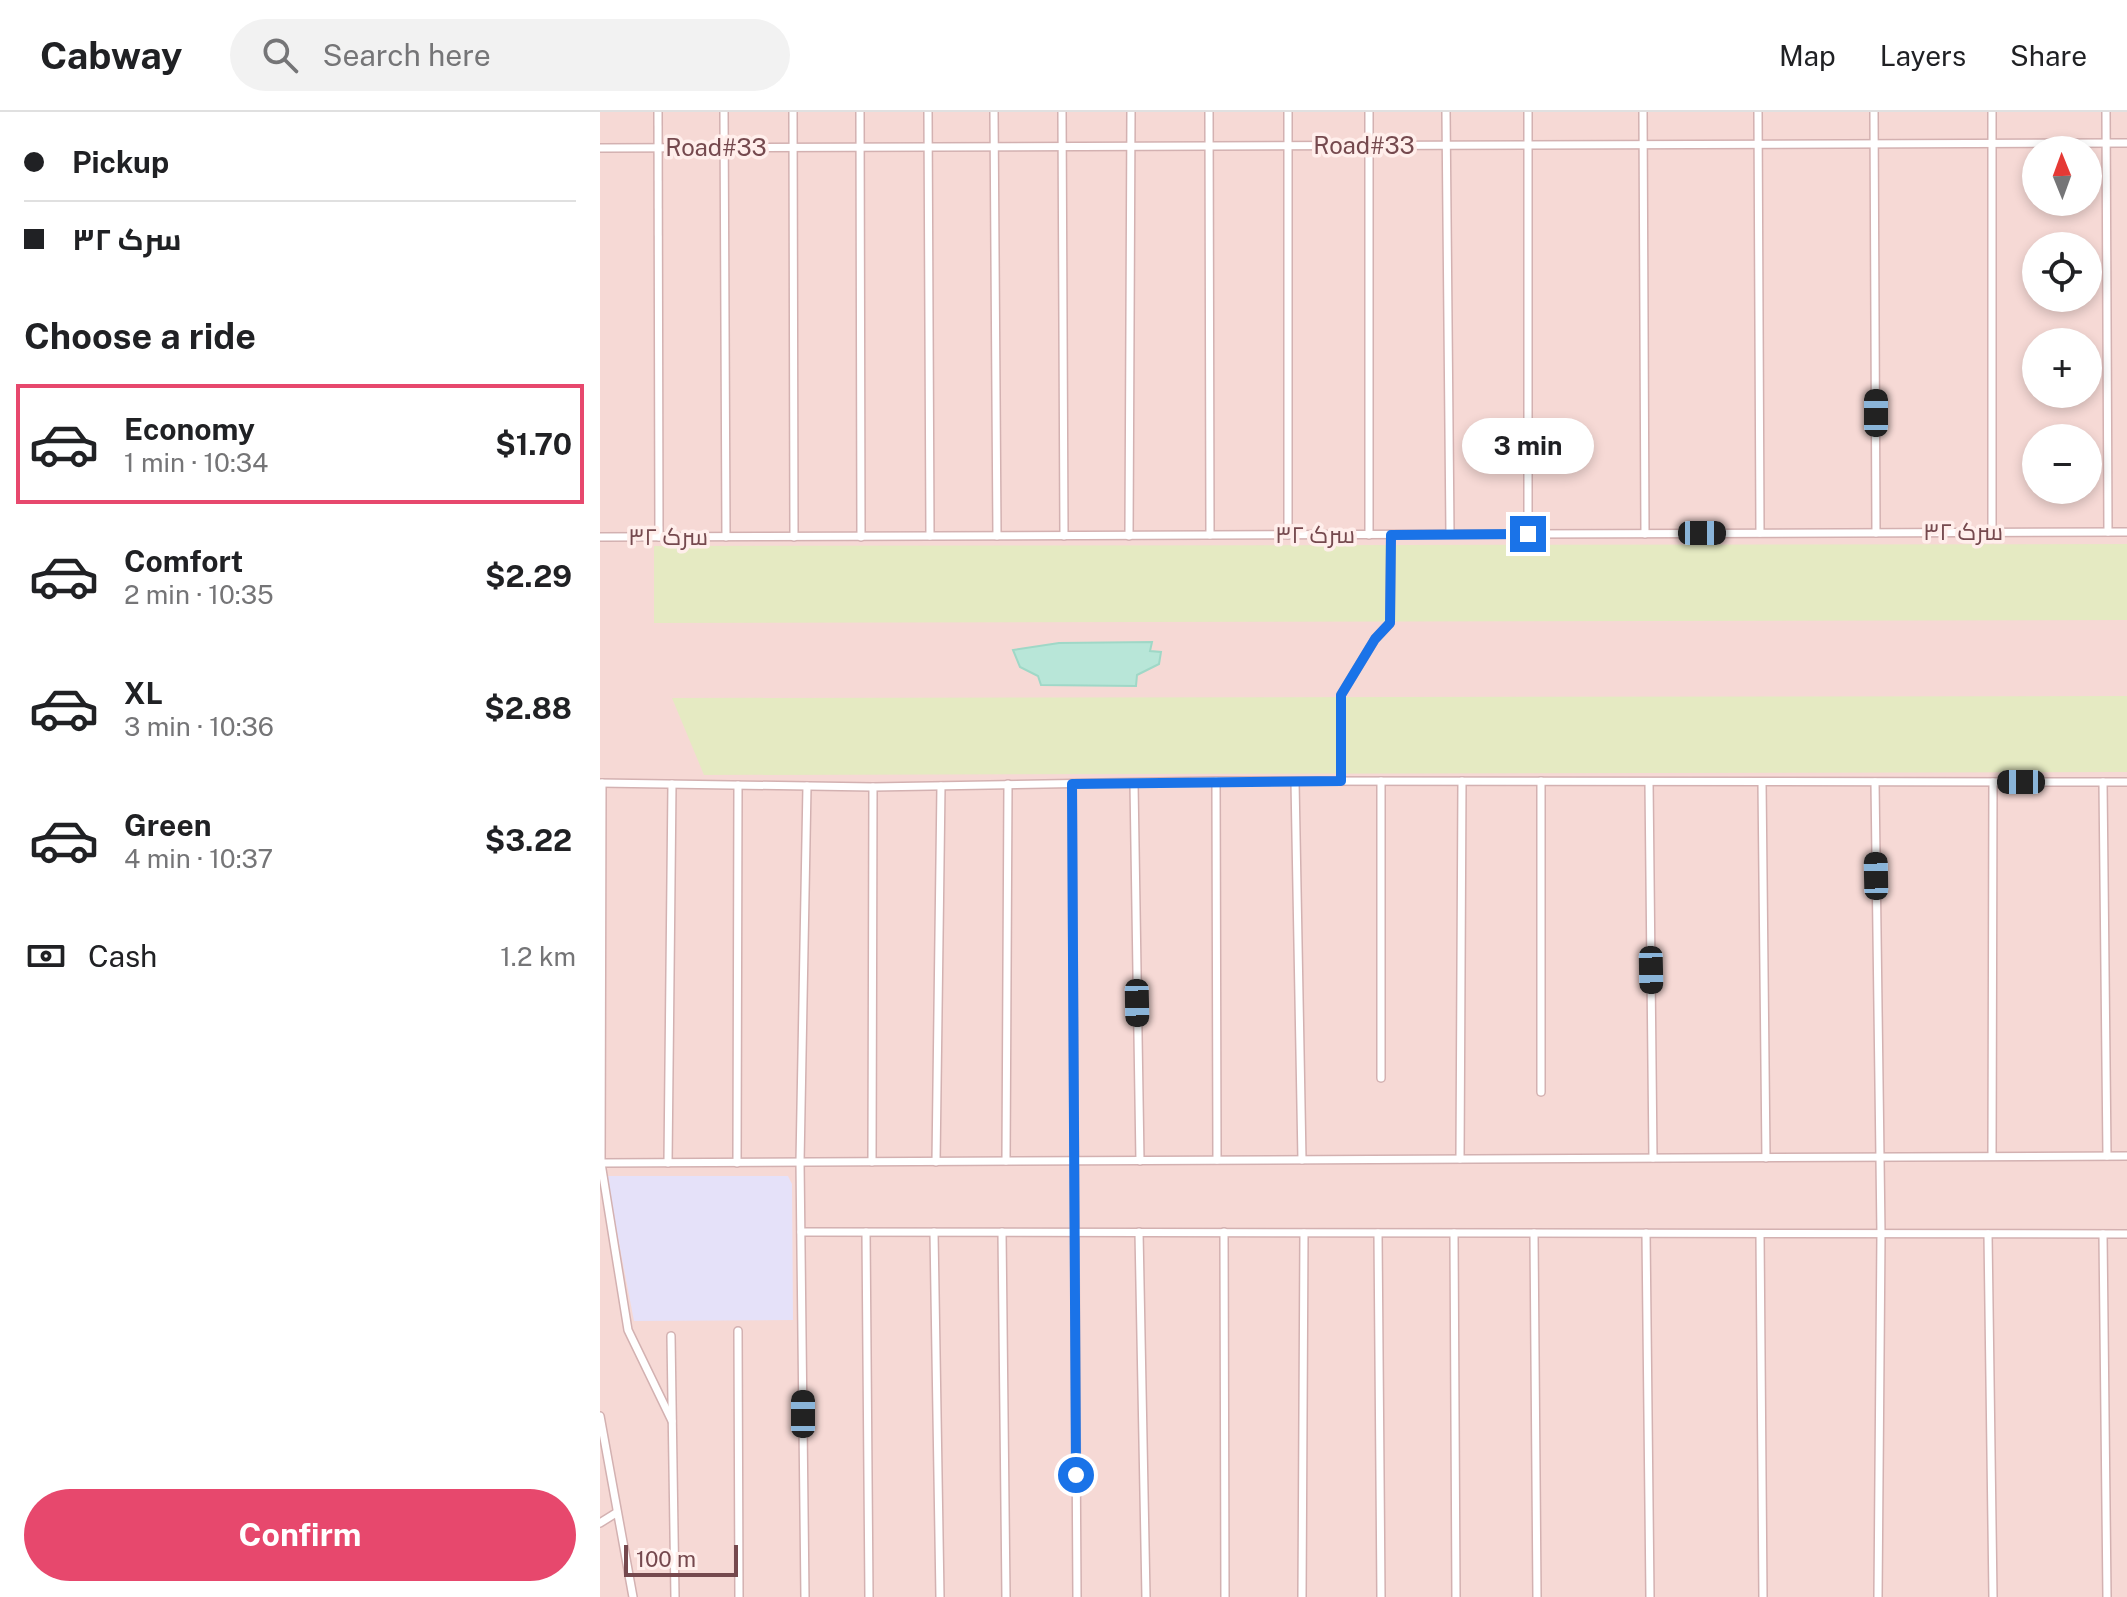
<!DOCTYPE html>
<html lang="en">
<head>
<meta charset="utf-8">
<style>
	body { margin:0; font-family:"Public Sans",Cairo,sans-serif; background:#f2f2f2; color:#202124; height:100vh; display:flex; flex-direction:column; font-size:30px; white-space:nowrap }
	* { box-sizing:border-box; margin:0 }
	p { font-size:26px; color:#757577 }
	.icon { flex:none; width:44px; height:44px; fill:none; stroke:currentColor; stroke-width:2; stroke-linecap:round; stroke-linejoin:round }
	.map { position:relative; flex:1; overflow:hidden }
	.details { display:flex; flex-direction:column; background:#fff; width:600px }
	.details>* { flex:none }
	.hud { display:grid; align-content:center; height:176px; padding:0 24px; background:#fff }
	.needle { width:52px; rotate:359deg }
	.controls { position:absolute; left:1422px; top:24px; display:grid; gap:16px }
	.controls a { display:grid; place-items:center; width:80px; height:80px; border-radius:50%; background:#fff; box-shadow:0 4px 12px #0003; font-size:40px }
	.scale { position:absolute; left:24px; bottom:20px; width:114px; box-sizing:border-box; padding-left:8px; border:4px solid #75494e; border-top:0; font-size:22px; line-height:28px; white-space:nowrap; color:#75494e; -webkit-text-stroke:6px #ffeeeb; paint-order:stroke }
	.end { position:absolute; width:36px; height:36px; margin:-18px; border:10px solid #1a73e8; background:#fff; box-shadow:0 0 0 4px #fff }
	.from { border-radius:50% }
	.bubble { position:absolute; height:56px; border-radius:28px; background:#fff; box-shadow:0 4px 12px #0003; font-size:26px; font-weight:700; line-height:56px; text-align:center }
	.car { position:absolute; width:24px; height:48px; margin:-24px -12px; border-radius:10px; box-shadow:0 0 6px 2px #0007; background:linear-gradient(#222 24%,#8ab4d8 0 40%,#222 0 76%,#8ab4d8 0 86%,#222 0) }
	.hud b { display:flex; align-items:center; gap:28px; height:76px; font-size:30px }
	.hud b+b { border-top:2px solid #e0e0e0 }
	.hud i { width:20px; height:20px; background:#202124 }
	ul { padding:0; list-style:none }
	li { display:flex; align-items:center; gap:24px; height:120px; margin:0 16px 12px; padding:0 8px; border:4px solid transparent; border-radius:0px }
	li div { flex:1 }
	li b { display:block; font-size:30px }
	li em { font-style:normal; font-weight:700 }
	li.on { border-color:#e7486d }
	li>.icon { width:72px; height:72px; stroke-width:1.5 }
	h2 { padding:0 24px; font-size:36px; line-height:96px }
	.pay { display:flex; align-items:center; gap:20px; height:88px; padding:0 24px; font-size:30px }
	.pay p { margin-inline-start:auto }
	.cta { display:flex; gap:16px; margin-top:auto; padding:16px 24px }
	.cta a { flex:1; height:92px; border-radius:48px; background:#e7486d; color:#fff; font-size:32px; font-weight:700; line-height:92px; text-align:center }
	header { display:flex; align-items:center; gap:48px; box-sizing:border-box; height:112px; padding:0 40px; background:#fff; border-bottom:2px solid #e0e0e0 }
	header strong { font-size:38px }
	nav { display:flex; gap:44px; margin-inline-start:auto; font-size:28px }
	.search { width:560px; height:72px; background:#f2f2f2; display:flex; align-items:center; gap:20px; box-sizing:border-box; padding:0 28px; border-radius:44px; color:#757577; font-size:30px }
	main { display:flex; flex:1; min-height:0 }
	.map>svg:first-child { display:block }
</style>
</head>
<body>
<header>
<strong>Cabway</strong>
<div class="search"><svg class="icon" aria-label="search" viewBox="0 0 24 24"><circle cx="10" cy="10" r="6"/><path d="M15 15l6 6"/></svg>Search here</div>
<nav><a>Map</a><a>Layers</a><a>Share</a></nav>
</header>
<main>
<section class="details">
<div class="hud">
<b><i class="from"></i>Pickup</b>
<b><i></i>سرک ۳۲</b>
</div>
<h2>Choose a ride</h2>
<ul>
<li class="on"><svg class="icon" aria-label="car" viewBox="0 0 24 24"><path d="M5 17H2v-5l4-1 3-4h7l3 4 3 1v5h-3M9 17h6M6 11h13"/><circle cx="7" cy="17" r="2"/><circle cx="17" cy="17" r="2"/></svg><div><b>Economy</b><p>1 min · 10:34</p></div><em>$1.70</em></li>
<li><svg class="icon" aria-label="car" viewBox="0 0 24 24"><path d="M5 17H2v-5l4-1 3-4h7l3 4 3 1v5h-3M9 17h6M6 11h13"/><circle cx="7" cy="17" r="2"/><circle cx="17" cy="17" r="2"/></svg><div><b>Comfort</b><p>2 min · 10:35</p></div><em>$2.29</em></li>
<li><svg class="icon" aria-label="car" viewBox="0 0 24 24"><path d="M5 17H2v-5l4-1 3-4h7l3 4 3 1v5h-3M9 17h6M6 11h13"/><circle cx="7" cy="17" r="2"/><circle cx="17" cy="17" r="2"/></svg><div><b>XL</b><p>3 min · 10:36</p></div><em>$2.88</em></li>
<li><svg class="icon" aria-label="car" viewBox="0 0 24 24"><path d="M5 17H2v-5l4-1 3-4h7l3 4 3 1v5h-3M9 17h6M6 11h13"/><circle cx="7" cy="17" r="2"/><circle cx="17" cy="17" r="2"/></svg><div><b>Green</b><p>4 min · 10:37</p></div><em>$3.22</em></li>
</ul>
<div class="pay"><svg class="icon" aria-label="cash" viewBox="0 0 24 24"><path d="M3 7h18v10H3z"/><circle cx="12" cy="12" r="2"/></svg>Cash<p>1.2 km</p></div>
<div class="cta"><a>Confirm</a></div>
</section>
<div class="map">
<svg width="1527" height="1485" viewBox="0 0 1527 1485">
	<rect width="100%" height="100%" fill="#fce8e4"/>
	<!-- residential -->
	<path fill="#f6d9d5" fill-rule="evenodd" d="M0 0H1527V1485H0ZM1436 38H1488V90H1436ZM1436 134H1488V186H1436ZM1436 230H1488V282H1436ZM1436 326H1488V378H1436Z"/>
	<!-- education -->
	<polygon fill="#e5e1f9" points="6,1064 188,1064 192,1072 193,1208 34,1209"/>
	<!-- green -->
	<g fill="#e5eac2">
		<polygon points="1527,432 1527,508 54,511 54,434"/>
		<polygon points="1527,584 1527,660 104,663 72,586"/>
	</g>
	<!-- water -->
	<polygon fill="#b8e6d8" stroke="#9fd8c7" stroke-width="2" points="552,530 550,539 561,540 559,552 537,563 536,574 441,573 438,564 420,555 413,538 459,531"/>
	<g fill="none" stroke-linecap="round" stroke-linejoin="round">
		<!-- street casing -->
		<g stroke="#d3b1b1" stroke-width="10">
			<g id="street">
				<polyline points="58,0 59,425"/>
				<polyline points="124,0 126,425"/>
				<polyline points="193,0 194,425"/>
				<polyline points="260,0 261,425"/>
				<polyline points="328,0 330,424"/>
				<polyline points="394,0 397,424"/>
				<polyline points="462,0 464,424"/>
				<polyline points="609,0 610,423"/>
				<polyline points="769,0 769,423"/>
				<polyline points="846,0 850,422"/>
				<polyline points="928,0 928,422"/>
				<polyline points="1043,0 1045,422"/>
				<polyline points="1158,0 1160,421"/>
				<polyline points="1274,0 1276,421"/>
				<polyline points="1506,0 1508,420"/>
				<polyline points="0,36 1527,31"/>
				<polyline points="1392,420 1392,0"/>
				<polyline points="688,423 688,0"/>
				<polyline points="529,424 531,0"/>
				<polyline points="0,425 1527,420"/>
				<polyline points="616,669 617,1048"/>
				<polyline points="695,669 702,1048"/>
				<polyline points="741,669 741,583 775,527 790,511 791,423"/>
				<polyline points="781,669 781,966"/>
				<polyline points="1049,670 1053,1046"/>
				<polyline points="1162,670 1166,1046"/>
				<polyline points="1275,670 1281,1122 1278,1485"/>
				<polyline points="1503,670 1507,1044"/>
				<polyline points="0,671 273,675 616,669 1527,670"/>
				<polyline points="2,671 1,1051 28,1218 72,1309"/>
				<polyline points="534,671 540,1049"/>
				<polyline points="472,672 477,1485"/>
				<polyline points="941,980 941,669"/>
				<polyline points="1392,1044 1393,670"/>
				<polyline points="860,1047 862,669"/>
				<polyline points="406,1049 408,672"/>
				<polyline points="272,1050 273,675"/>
				<polyline points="336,1050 341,674"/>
				<polyline points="1,1051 1527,1044"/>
				<polyline points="68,1051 72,672"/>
				<polyline points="137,1051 138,673"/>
				<polyline points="201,1120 1527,1122"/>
				<polyline points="266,1120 269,1485"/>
				<polyline points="334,1120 340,1485"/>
				<polyline points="402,1120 406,1485"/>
				<polyline points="539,1120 546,1485"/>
				<polyline points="624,1120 625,1485"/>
				<polyline points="778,1121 781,1485"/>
				<polyline points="854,1121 856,1485"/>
				<polyline points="934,1121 937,1485"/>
				<polyline points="1046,1121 1050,1485"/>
				<polyline points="1160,1122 1163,1485"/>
				<polyline points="1388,1122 1393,1485"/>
				<polyline points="1503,1122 1507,1485"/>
				<polyline points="138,1219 139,1485"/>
				<polyline points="71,1224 75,1485"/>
				<polyline points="0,1304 33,1485"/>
				<polyline points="0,1411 16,1401"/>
				<polyline points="205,1485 200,1050 207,674"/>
				<polyline points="702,1485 704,1121"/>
			</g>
		</g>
		<!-- street -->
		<use href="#street" stroke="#fff" stroke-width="7"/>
	</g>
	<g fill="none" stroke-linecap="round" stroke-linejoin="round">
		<!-- route -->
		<polyline stroke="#1a73e8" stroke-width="10" points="476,1363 472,672 741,669 741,583 775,527 790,511 791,423 928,422"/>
	</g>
	<g text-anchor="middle" stroke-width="7" stroke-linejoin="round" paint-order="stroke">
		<!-- street labels -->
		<g font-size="24" fill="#75494e" stroke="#ffeeeb">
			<text x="764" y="42">Road#33</text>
			<text x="116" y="44">Road#33</text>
			<text x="1363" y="428">سرک ۳۲</text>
			<text x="715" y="431">سرک ۳۲</text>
			<text x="68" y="433">سرک ۳۲</text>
		</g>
	</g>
</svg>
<div class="controls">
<a><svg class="needle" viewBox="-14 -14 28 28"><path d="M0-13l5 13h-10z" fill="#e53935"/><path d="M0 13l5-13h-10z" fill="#757577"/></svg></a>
<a><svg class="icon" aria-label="locate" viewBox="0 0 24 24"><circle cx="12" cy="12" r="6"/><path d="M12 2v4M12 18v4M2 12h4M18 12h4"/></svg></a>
<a>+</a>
<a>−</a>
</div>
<div class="scale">100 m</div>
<i class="end from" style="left:476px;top:1363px"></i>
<i class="end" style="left:928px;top:422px"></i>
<div class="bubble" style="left:862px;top:306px;width:132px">3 min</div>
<i class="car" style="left:1276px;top:301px;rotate:0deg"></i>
<i class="car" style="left:1102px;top:421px;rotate:90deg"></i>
<i class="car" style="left:1421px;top:670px;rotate:270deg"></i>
<i class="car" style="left:1276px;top:764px;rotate:359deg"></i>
<i class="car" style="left:1051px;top:858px;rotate:179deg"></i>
<i class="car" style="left:537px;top:891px;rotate:179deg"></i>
<i class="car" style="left:203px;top:1302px;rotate:0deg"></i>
</div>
</main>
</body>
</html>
